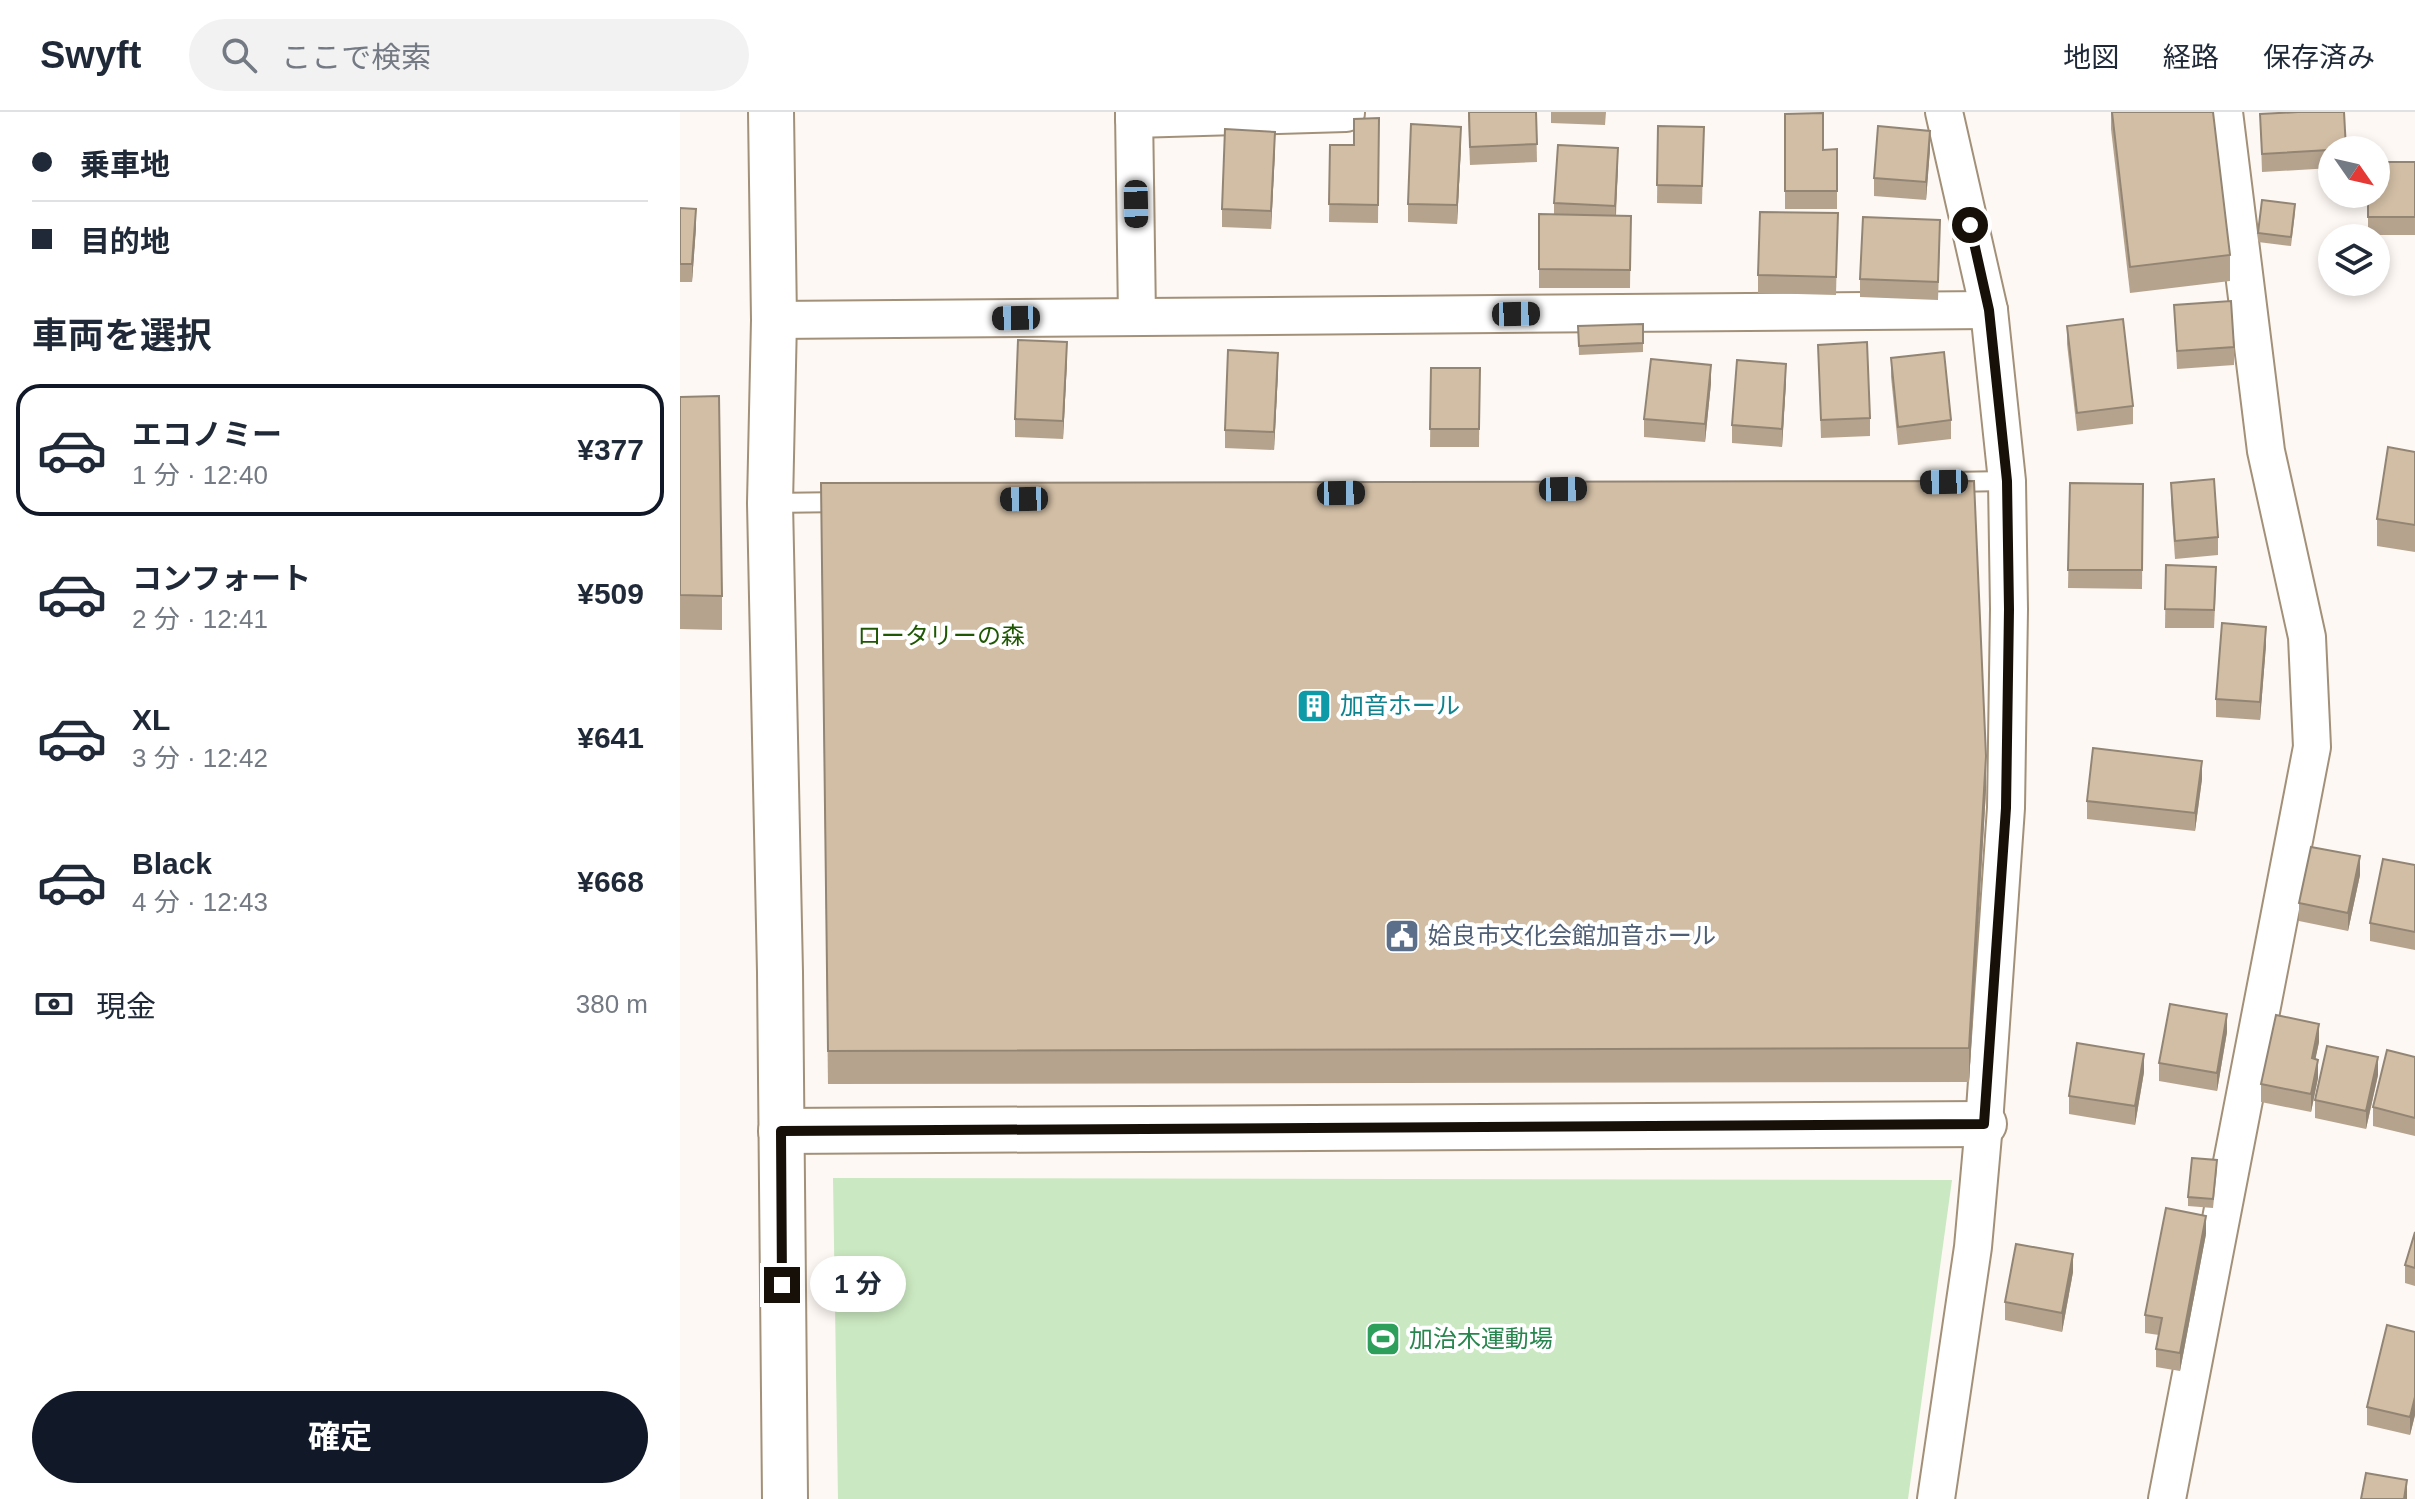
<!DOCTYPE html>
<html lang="ja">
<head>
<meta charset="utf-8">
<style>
	body { margin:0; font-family:Arial,"Noto Sans JP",sans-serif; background:#f2f2f3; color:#1f2937; height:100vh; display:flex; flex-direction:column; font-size:30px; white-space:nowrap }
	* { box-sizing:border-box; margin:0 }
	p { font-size:26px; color:#747a83 }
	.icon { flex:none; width:44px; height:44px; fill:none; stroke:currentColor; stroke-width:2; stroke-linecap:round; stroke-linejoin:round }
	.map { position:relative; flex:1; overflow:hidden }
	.sheet { display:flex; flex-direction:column; background:#fff; width:680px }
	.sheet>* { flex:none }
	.banner { display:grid; align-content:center; height:176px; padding:0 32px; background:#fff }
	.needle { width:52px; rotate:124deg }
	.controls { position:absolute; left:1638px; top:24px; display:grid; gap:16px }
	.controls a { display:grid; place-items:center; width:72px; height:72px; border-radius:50%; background:#fff; box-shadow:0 4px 12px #0003; font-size:40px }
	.end { position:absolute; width:36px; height:36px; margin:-18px; border:10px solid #171008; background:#fff; box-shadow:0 0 0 4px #fff }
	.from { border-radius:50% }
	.bubble { position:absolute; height:56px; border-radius:28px; background:#fff; box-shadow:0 4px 12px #0003; font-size:26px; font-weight:700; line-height:56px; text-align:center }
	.car { position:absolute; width:24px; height:48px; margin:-24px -12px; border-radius:10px; box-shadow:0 0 6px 2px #0007; background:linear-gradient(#222 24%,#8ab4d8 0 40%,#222 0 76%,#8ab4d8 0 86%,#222 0) }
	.banner b { display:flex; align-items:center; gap:28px; height:76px; font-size:30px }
	.banner b+b { border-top:2px solid #e0e1e3 }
	.banner i { width:20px; height:20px; background:#1f2937 }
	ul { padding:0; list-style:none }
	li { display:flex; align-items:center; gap:24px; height:132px; margin:0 16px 12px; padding:0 16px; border:4px solid transparent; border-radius:24px }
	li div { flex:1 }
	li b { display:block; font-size:30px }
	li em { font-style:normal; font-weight:700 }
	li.on { border-color:#111827 }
	li>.icon { width:72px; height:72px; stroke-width:1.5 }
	h2 { padding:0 32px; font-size:36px; line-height:96px }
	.pay { display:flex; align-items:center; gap:20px; height:88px; padding:0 32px; font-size:30px }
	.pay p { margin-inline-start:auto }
	.cta { display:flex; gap:16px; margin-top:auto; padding:16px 32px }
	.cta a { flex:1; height:92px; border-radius:48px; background:#111827; color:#fff; font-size:32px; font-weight:700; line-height:92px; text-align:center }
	header { display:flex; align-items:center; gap:48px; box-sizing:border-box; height:112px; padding:0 40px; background:#fff; border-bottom:2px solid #e0e1e3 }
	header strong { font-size:38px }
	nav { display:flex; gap:44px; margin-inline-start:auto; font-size:28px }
	.search { width:560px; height:72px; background:#f2f2f3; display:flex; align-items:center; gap:20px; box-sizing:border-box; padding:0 28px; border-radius:44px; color:#747a83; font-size:30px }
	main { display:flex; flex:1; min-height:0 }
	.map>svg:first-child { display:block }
</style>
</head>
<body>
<header>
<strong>Swyft</strong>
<div class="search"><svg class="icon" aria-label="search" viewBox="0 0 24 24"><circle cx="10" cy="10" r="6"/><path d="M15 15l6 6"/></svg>ここで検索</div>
<nav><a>地図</a><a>経路</a><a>保存済み</a></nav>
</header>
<main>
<section class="sheet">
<div class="banner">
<b><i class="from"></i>乗車地</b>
<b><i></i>目的地</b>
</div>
<h2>車両を選択</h2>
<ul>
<li class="on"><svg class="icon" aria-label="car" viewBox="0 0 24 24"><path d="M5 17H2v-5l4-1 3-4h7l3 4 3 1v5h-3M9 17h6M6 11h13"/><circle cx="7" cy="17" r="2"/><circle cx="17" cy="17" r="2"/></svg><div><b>エコノミー</b><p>1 分 · 12:40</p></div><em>¥377</em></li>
<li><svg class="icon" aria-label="car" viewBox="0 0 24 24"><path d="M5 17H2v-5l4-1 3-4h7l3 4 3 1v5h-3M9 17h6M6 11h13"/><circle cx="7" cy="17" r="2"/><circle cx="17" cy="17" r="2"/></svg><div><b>コンフォート</b><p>2 分 · 12:41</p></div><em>¥509</em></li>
<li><svg class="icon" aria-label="car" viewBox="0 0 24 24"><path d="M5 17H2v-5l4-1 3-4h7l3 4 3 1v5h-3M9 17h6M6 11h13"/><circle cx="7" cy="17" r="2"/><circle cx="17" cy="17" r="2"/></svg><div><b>XL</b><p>3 分 · 12:42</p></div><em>¥641</em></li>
<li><svg class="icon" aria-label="car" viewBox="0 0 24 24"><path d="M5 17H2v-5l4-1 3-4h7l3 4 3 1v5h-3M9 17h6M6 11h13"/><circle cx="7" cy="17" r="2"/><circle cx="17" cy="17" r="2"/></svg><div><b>Black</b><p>4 分 · 12:43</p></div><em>¥668</em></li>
</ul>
<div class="pay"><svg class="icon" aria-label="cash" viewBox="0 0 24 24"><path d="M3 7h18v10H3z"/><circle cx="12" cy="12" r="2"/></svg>現金<p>380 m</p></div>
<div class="cta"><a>確定</a></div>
</section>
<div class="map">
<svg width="1735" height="1387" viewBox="0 0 1735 1387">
	<rect width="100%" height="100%" fill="#fdf8f3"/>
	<!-- green -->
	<polygon fill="#cae8c1" points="153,1066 1272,1068 1228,1387 158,1387"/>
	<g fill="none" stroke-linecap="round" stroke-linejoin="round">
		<!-- service casing -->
		<g stroke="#a39078" stroke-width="22">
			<g id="service">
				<polyline points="1270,370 1327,369"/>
				<polyline points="90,391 165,390"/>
			</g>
		</g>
		<!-- minor casing -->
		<g stroke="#a39078" stroke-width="40">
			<g id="minor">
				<polyline points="454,0 457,205"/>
				<polyline points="454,7 666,1"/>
				<polyline points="94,208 1309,198"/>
				<polyline points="1256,1387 1293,1135 1304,1012 1326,696 1329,497 1327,369 1309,198 1264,0"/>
				<polyline points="1487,1387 1632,635 1627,525 1586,339 1544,0"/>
			</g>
		</g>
		<!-- tertiary casing -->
		<g stroke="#a39078" stroke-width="48">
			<g id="tertiary">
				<polyline points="91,0 94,208 90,391 100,860 105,1387"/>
				<polyline points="101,1019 1304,1012"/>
			</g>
		</g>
		<!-- service -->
		<use href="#service" stroke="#fff" stroke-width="18"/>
		<!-- minor -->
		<use href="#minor" stroke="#fff" stroke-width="36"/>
		<!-- tertiary -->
		<use href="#tertiary" stroke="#fff" stroke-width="44"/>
	</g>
	<!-- wall -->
	<g fill="#b5a38e">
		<polygon points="788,0 856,0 857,50 790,53"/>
		<polygon points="871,0 926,0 925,13 871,11"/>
		<polygon points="1431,0 1533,0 1550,143 1550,169 1450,181 1431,17"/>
		<polygon points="1664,0 1666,38 1652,38 1652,56 1582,60 1580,2"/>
		<polygon points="1105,2 1143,38 1157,37 1157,97 1105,97"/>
		<polygon points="699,6 698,111 649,110 650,33 674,33"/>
		<polygon points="978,14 1024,15 1022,92 977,91"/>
		<polygon points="781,33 777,112 728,110 728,92"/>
		<polygon points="1250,37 1246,88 1194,84 1194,66"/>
		<polygon points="595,38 591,117 542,115 542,97"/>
		<polygon points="1735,50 1735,123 1688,123 1688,82"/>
		<polygon points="938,54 936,104 951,104 950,176 859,176 859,102 874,103 874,91"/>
		<polygon points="0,96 16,115 12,170 0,170"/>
		<polygon points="1158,101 1156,183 1078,181 1078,163"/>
		<polygon points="1615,101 1611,134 1578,130 1578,121"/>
		<polygon points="1260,126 1258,188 1180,185 1180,167"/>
		<polygon points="1494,193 1554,235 1554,253 1497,257"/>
		<polygon points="963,212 963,240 899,243 898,214"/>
		<polygon points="1387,214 1453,294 1453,312 1397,319 1387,232"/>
		<polygon points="1138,233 1190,306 1190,324 1141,326"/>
		<polygon points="1211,246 1271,308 1271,327 1218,333 1211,265"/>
		<polygon points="387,248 383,327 335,325 335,307"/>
		<polygon points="751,256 800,256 799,335 750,335"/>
		<polygon points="598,259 594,338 545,336 545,318"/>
		<polygon points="1106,270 1102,335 1052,331 1052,313"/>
		<polygon points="1031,271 1025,330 964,325 964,307"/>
		<polygon points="0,285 42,484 42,518 0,517"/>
		<polygon points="1735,340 1735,440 1697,434 1697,407"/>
		<polygon points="1390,371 1463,372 1462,477 1388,476"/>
		<polygon points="1491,371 1538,425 1538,443 1495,447 1491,389"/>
		<polygon points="141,405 1306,678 1289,970 148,972"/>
		<polygon points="1486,453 1536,473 1534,516 1485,516"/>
		<polygon points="1586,533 1580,608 1536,605 1536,587"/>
		<polygon points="1522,667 1515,719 1407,707 1407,689"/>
		<polygon points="1735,753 1735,838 1690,829 1690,811"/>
		<polygon points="1680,763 1668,819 1619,809 1619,791"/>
		<polygon points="1547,920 1537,979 1479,969 1479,951"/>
		<polygon points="1639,930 1635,947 1638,966 1631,1000 1581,990 1581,972"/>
		<polygon points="1735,945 1735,1024 1693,1014 1693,995"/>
		<polygon points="1464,960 1455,1013 1389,1002 1389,984"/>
		<polygon points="1698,963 1686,1017 1635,1006 1635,988"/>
		<polygon points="1537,1057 1533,1096 1508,1094 1508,1085"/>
		<polygon points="1735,1120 1735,1174 1725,1171 1725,1153"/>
		<polygon points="1526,1122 1500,1259 1476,1255 1476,1237 1479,1223 1465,1221 1465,1203"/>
		<polygon points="1393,1160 1382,1220 1325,1208 1325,1190"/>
		<polygon points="1735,1220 1735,1303 1730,1323 1687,1313 1687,1295"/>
	</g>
	<!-- shaded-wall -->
	<g fill="#938574">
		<polygon points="781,15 781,33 777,112 777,93"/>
		<polygon points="1250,19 1250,37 1246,88 1246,70"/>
		<polygon points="595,20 595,38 591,117 591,99"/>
		<polygon points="938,36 938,54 935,112 935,94"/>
		<polygon points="16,97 16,115 12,170 12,152"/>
		<polygon points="387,230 387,248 383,327 383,309"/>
		<polygon points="598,241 598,259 594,338 594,320"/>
		<polygon points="1106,252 1106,270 1102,335 1102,317"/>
		<polygon points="1031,253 1031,271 1025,330 1025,312"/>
		<polygon points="1586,515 1586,533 1580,608 1580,590"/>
		<polygon points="1306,644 1306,678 1289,970 1289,936"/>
		<polygon points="1522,649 1522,667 1515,719 1515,701"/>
		<polygon points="1680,744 1680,763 1668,819 1668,801"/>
		<polygon points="1547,902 1547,920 1537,979 1537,961"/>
		<polygon points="1639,912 1639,930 1632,964 1632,946"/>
		<polygon points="1464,942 1464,960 1455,1013 1455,994"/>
		<polygon points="1698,945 1698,963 1686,1017 1686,999"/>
		<polygon points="1638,948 1638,966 1631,1000 1631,982"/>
		<polygon points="1526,1104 1526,1122 1500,1259 1500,1241"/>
		<polygon points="1393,1142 1393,1160 1382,1220 1382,1201"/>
		<polygon points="1735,1285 1735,1303 1730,1323 1730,1305"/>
		<polygon points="1727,1368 1727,1387 1724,1387"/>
	</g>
	<!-- building -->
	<g fill="#d2bea5" stroke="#938574" stroke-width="2">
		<polygon points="789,0 856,0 857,32 790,35"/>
		<polygon points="1432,0 1533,0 1550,143 1450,155"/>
		<polygon points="1618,0 1664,0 1666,37 1582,42 1580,2"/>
		<polygon points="1143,1 1143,38 1157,37 1157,79 1105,79 1105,2"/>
		<polygon points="699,6 698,93 649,92 650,33 674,33 674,7"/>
		<polygon points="731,12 781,15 777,93 728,92"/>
		<polygon points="978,14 1024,15 1022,74 977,73"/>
		<polygon points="1198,14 1250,19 1246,70 1194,66"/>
		<polygon points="545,17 595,20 591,99 542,97"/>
		<polygon points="878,33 938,36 935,94 874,91"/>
		<polygon points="1696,50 1735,50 1735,105 1688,105 1688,82 1696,82"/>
		<polygon points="1582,88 1615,92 1611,125 1578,121"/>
		<polygon points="0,96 16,97 12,152 0,152"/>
		<polygon points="1080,100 1158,101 1156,165 1078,163"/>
		<polygon points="859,102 951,104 950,158 859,157"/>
		<polygon points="1183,105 1260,108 1258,170 1180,167"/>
		<polygon points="1551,189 1554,235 1497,239 1494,193"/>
		<polygon points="1443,207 1453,294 1397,301 1387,214"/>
		<polygon points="963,212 963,231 899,234 898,214"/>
		<polygon points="338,228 387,230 383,309 335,307"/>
		<polygon points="1187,230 1190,306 1141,308 1138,233"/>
		<polygon points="548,238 598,241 594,320 545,318"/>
		<polygon points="1264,240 1271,308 1218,315 1211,246"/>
		<polygon points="971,247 1031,253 1025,312 964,307"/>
		<polygon points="1057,248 1106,252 1102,317 1052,313"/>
		<polygon points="751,256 800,256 799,317 750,317"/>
		<polygon points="39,284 42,484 0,483 0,285"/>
		<polygon points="1708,335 1735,340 1735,413 1697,407"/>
		<polygon points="1534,367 1538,425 1495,429 1491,371"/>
		<polygon points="1294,369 1306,644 1289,936 148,939 141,371"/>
		<polygon points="1390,371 1463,372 1462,458 1388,458"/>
		<polygon points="1486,453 1536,455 1534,498 1485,497"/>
		<polygon points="1542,511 1586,515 1580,590 1536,587"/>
		<polygon points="1413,636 1522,649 1515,701 1407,689"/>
		<polygon points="1631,735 1680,744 1668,801 1619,791"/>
		<polygon points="1703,747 1735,753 1735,820 1690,811"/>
		<polygon points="1490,892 1547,902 1537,961 1479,951"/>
		<polygon points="1596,903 1639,912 1632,946 1638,948 1631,982 1581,972"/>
		<polygon points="1397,931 1464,942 1455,994 1389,984"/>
		<polygon points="1647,934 1698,945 1686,999 1635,988"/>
		<polygon points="1707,938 1735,945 1735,1006 1693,995"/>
		<polygon points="1512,1046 1537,1048 1533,1087 1508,1085"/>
		<polygon points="1486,1096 1526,1104 1500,1241 1476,1237 1482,1206 1465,1203"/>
		<polygon points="1735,1120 1735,1156 1725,1153"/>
		<polygon points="1336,1132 1393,1142 1382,1201 1325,1190"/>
		<polygon points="1707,1213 1735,1220 1735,1285 1730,1305 1687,1295"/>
		<polygon points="1686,1361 1727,1368 1724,1387 1681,1387"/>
	</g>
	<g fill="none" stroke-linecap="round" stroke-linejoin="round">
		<!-- route -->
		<polyline stroke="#171008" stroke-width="10" points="102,1173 101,1019 1304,1012 1326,696 1329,497 1327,369 1309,198 1290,113"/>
	</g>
	<!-- icons -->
	<defs>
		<g id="building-square" transform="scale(1.8)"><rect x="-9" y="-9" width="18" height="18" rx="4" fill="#0f9aa8" stroke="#fff"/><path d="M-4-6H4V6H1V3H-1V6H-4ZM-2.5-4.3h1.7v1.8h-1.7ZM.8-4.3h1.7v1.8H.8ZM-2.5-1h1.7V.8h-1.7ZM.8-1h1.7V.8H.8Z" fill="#fff"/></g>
		<g id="civic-square" transform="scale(1.8)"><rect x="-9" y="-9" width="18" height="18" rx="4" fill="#5c6f8a" stroke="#fff"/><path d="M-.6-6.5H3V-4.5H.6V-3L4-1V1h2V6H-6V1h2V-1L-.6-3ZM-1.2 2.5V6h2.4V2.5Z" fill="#fff"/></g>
		<g id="stadium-square" transform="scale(1.8)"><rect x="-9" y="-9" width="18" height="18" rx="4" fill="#2e9e5b" stroke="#fff"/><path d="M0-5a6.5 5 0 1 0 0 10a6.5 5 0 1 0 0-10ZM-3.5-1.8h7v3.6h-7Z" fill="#fff"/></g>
	</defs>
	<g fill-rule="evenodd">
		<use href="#building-square" x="634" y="594"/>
		<use href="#civic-square" x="722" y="824"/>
		<use href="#stadium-square" x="703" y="1227"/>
	</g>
	<g text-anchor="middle" stroke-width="8" stroke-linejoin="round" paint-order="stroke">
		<!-- park labels -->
		<g font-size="24" fill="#1f5705" stroke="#fff">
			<text x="261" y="532">ロータリーの森</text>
		</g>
		<!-- culture labels -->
		<g font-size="24" fill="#0d838f" stroke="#fff" text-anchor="start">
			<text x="660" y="602">加音ホール</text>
		</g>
		<!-- service labels -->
		<g font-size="24" fill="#4e5e75" stroke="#fff" text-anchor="start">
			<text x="748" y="832">姶良市文化会館加音ホール</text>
		</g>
		<!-- leisure labels -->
		<g font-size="24" fill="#27864d" stroke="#fff" text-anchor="start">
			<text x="729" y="1235">加治木運動場</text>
		</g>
	</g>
</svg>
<div class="controls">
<a><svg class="needle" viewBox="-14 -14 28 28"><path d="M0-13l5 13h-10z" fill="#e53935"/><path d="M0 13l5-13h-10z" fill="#747a83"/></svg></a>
<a><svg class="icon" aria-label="layers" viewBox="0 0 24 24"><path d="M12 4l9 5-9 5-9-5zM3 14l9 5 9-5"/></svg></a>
</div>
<i class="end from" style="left:1290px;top:113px"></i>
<i class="end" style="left:102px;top:1173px"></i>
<div class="bubble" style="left:130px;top:1144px;width:96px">1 分</div>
<i class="car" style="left:456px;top:92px;rotate:179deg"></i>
<i class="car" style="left:836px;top:202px;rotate:89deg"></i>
<i class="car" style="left:336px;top:206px;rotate:269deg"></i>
<i class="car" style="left:1264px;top:370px;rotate:269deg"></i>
<i class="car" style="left:883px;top:377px;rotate:89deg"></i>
<i class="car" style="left:661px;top:381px;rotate:89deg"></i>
<i class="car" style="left:344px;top:387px;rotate:269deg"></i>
</div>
</main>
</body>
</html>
